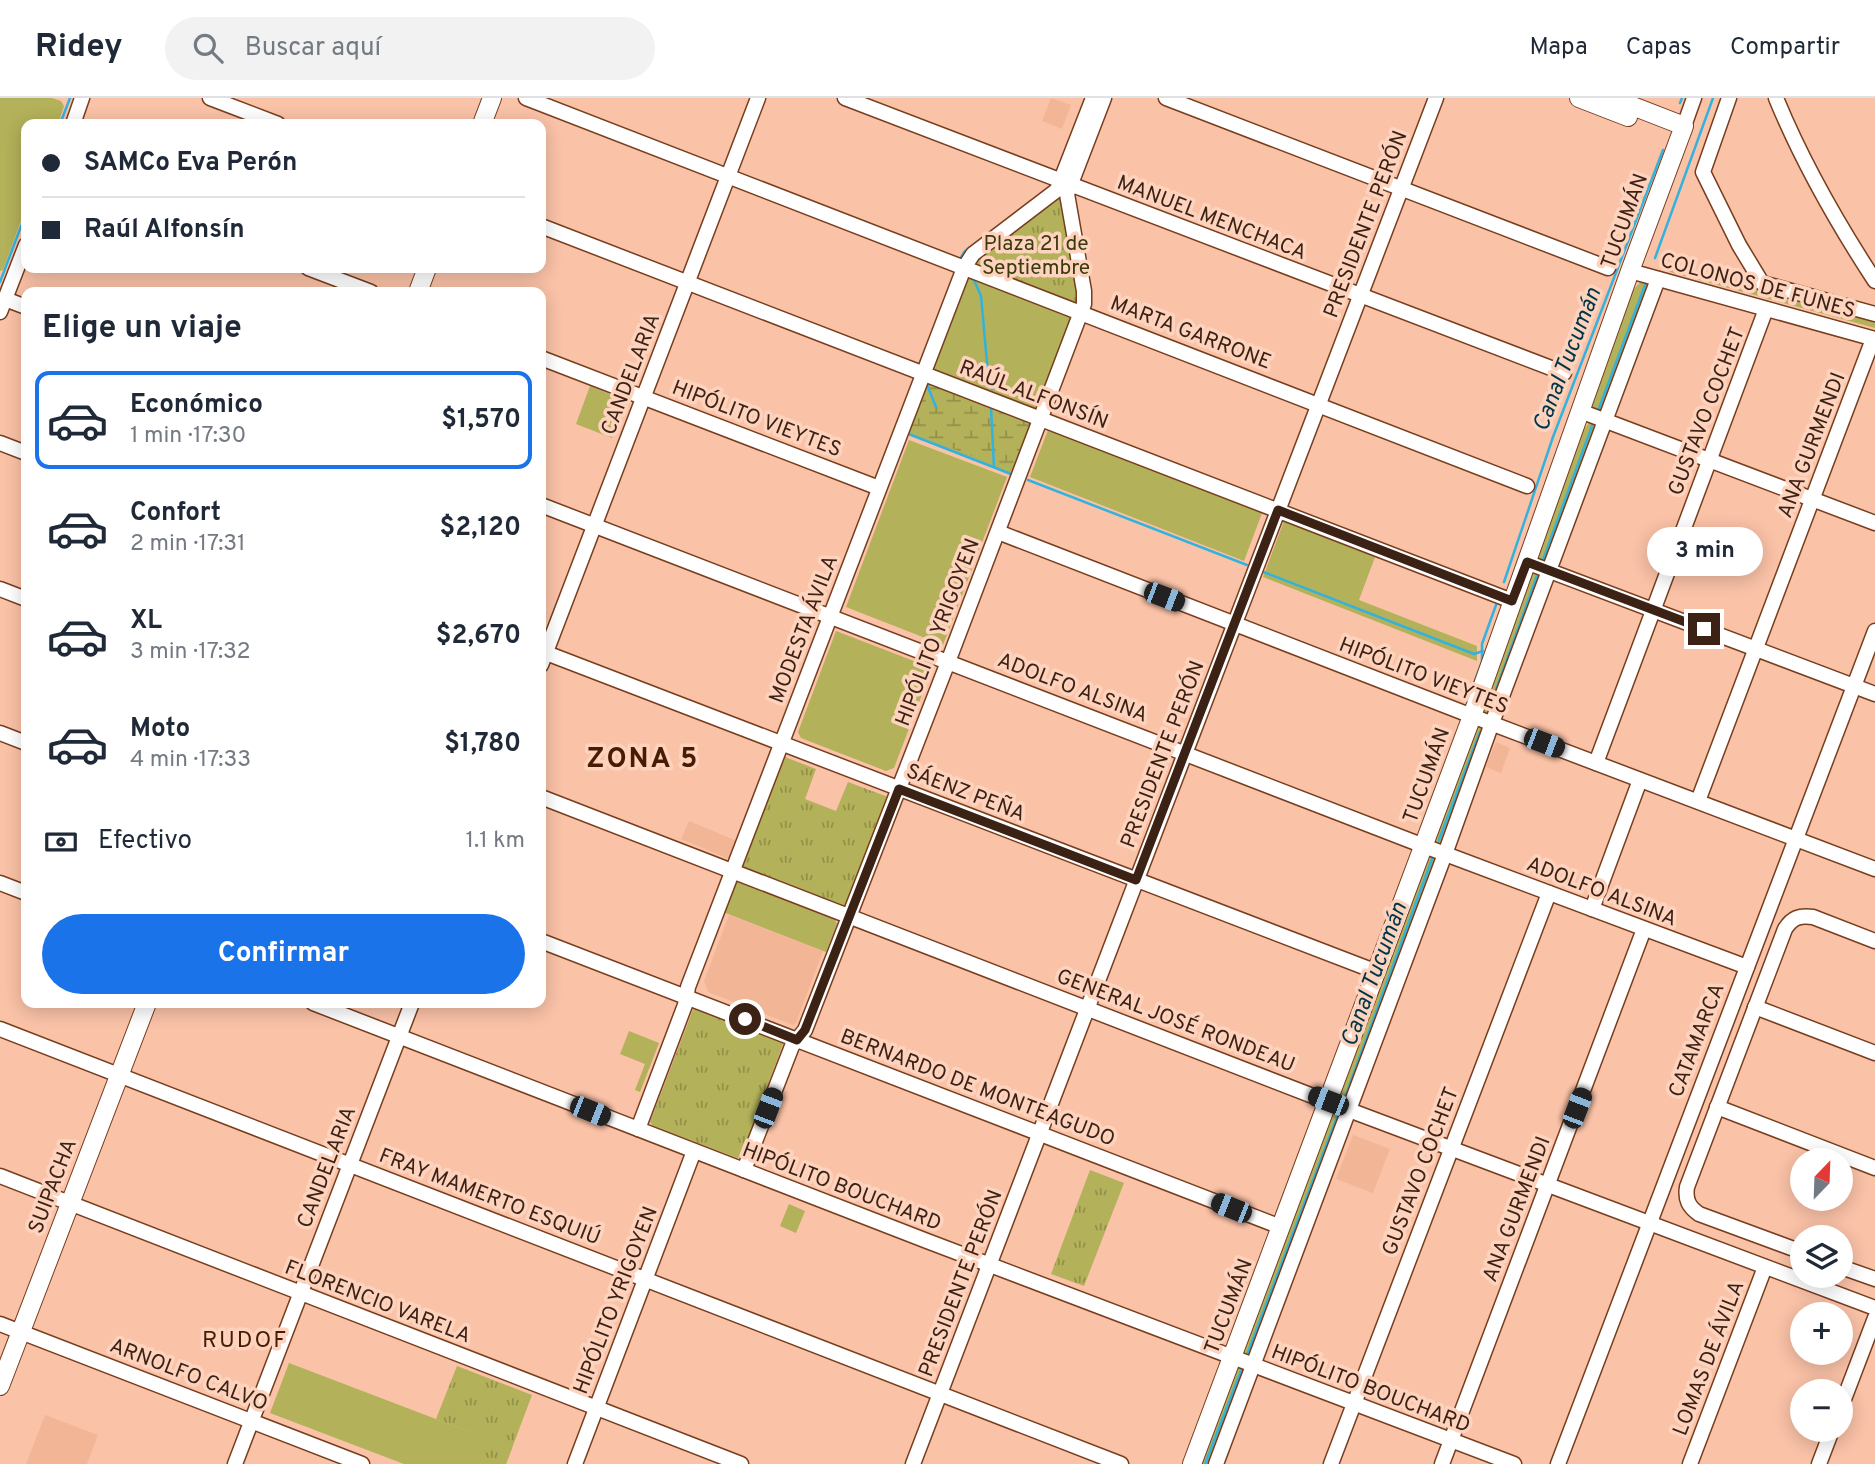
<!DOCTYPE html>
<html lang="es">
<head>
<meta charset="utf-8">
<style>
	body { margin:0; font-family:Overpass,sans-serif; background:#f2f2f3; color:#1f2937; height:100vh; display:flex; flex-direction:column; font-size:26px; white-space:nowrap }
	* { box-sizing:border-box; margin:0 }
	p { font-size:23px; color:#747a83 }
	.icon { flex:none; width:38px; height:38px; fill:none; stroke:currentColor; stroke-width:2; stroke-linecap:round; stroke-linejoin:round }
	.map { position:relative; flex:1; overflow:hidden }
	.side { position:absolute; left:21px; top:189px; width:525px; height:721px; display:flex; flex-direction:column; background:#fff; border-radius:14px; box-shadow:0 4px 18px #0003 }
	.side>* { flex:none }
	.hud { position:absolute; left:21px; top:21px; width:525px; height:154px; border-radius:14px; box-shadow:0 4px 18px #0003; display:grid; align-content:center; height:154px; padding:0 21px; background:#fff }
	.needle { width:46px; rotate:23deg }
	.controls { position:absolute; left:1790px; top:1050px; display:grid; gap:14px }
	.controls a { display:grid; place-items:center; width:63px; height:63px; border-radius:50%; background:#fff; box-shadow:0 4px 18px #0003; font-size:35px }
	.end { position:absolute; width:32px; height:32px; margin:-16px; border:9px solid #3c2215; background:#fff; box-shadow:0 0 0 4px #fff }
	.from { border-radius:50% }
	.bubble { position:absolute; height:49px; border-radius:24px; background:#fff; box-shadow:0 4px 18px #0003; font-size:23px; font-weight:700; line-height:49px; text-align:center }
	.car { position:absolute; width:21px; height:42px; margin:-21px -10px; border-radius:9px; box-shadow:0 0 5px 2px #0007; background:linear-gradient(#222 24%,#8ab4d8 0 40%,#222 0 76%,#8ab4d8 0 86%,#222 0) }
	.hud b { display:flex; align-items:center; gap:24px; height:66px; font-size:26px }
	.hud b+b { border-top:2px solid #e0e1e3 }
	.hud i { width:18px; height:18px; background:#1f2937 }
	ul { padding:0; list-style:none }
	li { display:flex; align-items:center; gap:21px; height:98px; margin:0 14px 10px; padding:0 7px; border:4px solid transparent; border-radius:14px }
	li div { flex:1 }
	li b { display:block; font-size:26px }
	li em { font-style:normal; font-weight:700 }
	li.active { border-color:#1a73e8 }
	li>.icon { width:63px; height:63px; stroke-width:1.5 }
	h2 { padding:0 21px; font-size:32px; line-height:84px }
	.pay { display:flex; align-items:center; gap:18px; height:77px; padding:0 21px; font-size:26px }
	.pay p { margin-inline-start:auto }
	.cta { display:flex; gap:14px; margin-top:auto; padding:14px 21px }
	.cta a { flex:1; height:80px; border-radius:42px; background:#1a73e8; color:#fff; font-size:28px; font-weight:700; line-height:80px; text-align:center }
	header { display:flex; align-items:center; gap:42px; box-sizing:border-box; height:98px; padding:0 35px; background:#fff; border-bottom:2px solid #e0e1e3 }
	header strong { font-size:33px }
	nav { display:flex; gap:38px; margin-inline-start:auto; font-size:24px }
	.search { width:490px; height:63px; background:#f2f2f3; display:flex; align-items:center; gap:18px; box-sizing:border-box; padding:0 24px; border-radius:38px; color:#747a83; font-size:26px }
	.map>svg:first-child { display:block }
</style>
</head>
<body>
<header>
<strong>Ridey</strong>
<div class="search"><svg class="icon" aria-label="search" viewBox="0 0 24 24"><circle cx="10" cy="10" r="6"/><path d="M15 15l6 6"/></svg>Buscar aquí</div>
<nav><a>Mapa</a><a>Capas</a><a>Compartir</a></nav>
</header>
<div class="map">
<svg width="1875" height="1366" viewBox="0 0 1875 1366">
	<defs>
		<pattern id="wetland-marsh" width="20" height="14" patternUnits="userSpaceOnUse" patternTransform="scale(1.75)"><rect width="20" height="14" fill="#b3b159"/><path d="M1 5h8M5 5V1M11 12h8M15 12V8" fill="none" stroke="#939048"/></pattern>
		<pattern id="park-tufts" width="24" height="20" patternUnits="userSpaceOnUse" patternTransform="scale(1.75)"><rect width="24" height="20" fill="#b3b159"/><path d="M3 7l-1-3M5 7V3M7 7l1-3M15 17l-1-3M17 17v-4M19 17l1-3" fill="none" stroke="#939048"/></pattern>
	</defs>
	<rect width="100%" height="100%" fill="#fac2a7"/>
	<!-- built -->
	<g fill="#f2b697">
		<polygon points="1051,0 1071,7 1062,31 1042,23"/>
		<polygon points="1496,644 1510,650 1501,675 1486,669"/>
		<polygon points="689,723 737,743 729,761 681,741"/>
		<polygon points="729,817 823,853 796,925 793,927 708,894 704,883"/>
		<polygon points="1353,1037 1390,1051 1373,1095 1336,1081"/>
		<polygon points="45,1317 98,1337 87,1366 26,1366"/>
	</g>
	<!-- grass -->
	<g fill="#b3b159">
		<polygon points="0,0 52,0 61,3 64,8 58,26 26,26 26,109 3,172 0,173"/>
		<polygon points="1668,168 1772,192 1875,224 1875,230 1667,173"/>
		<polygon points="964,170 1081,215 1019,379 901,333"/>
		<path d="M1643 183H1648L1650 186 1600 316 1590 311 1624 208C1629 199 1634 188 1643 183Z"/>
		<polygon points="590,288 626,303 612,340 576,326"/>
		<polygon points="1589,325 1595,325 1597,327 1547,467 1535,461 1581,335"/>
		<polygon points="1048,332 1262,415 1244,463 1030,379"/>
		<polygon points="909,342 1007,379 943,547 846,509"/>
		<polygon points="1284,423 1375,459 1359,502 1477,548 1477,563 1263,479"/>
		<polygon points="1535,474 1540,476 1542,482 1493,616 1481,618 1529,477"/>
		<polygon points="836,533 932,570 894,670 886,673 801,640 798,634"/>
		<polygon points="1477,629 1484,631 1442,748 1434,747 1433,740 1473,632"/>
		<polygon points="1432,756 1438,761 1367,955 1344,1005 1338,1001 1427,758"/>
		<polygon points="737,783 835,822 837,826 826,854 723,814 735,784"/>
		<polygon points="629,933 659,945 640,994 635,992 645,966 620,956"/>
		<polygon points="1333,1015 1340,1018 1249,1260 1242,1256 1330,1018"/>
		<polygon points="789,1106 805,1113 796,1135 780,1128"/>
		<polygon points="289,1265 512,1350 506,1366 404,1366 270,1315"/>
		<polygon points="1240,1269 1246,1272 1211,1366 1197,1366 1236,1271"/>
	</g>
	<!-- wetland -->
	<polygon fill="url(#wetland-marsh)" points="925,282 1033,324 1016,375 905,332"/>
	<!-- park -->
	<g fill="url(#park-tufts)">
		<polygon points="1062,96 1079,196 1078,208 971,170 970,163"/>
		<polygon points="785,659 816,671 805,701 836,713 848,684 888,699 846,810 741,769"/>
		<polygon points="694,909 781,942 783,946 741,1058 737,1060 653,1028 650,1024"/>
		<polygon points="1090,1072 1124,1085 1084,1188 1051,1176"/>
		<polygon points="457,1268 532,1297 506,1366 470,1366 480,1338 436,1321"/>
	</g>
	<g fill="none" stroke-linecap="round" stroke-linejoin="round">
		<!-- stream -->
		<g stroke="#32b2df" stroke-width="2.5">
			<polyline points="1680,5 1682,0"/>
			<polyline points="60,26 70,0"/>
			<polyline points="1655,160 1713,0"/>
			<polyline points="960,161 964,154 993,132"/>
			<polyline points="970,180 974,182 981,198 988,276 992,291"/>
			<polyline points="0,184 26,115"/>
			<polyline points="928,284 928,289 936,309"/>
			<polyline points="991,310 994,369"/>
			<polyline points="1598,313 1645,187"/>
			<polyline points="906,335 1011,376"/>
			<polyline points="1028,382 1247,467"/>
			<polyline points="1543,462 1592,328"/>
			<polyline points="1261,473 1474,556 1483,553"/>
			<polyline points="1504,484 1553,339 1663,52"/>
			<polyline points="1468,601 1482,564 1482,546 1496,507"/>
			<polyline points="1487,617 1537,478"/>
			<polyline points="1439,742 1480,634"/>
			<polyline points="1344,1002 1432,761"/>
			<polyline points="1247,1257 1337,1019"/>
			<polyline points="1205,1366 1241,1273"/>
		</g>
		<!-- minor casing -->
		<g stroke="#773d1d" stroke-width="17">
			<g id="minor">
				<polyline points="210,0 278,26"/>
				<polyline points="526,0 1527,388"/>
				<polyline points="845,0 1564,275"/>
				<polyline points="1166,0 1608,170"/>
				<polyline points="1729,0 1703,74 1739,147 1762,185 1875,216"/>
				<path d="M1776 0C1801 61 1839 128 1875 183"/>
				<polyline points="73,26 82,0"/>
				<polyline points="1684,28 1694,0"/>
				<polyline points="541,128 1512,503"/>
				<polyline points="308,170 371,194"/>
				<polyline points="1630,173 1875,241"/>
				<polyline points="5,201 26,209"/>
				<polyline points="0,214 26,147"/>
				<polyline points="541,260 879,390"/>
				<polyline points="1580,313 1875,425"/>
				<polyline points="0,345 26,355"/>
				<polyline points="541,407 1424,748 1747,869"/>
				<polyline points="998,434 1472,618 1875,771"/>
				<polyline points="1526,464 1875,596"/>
				<polyline points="0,491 26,501"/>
				<polyline points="541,553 1377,874"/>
				<polyline points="541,567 758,0"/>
				<polyline points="0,635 26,645"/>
				<polyline points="1596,665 1766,211"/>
				<polyline points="541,699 1349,1012 1875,1210"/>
				<polyline points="1698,703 1873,241"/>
				<polyline points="0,785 26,795"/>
				<polyline points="1592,811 1640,682"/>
				<polyline points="541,843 1281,1129"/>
				<polyline points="313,905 927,1143 1514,1366"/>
				<polyline points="1755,909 1875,955"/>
				<polyline points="0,931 1121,1366"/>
				<polyline points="1717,1009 1875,1070"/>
				<polyline points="638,1031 685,907 688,889 964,170 973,156 1057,92 1093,0"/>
				<polyline points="744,1072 792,948 805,932 948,564 1084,206 1084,193 1067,96 1104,0"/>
				<polyline points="0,1078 741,1366"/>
				<path d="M1802 1154 1699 1116C1689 1109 1685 1102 1687 1089L1785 831C1792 820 1799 817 1813 819L1875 843"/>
				<polyline points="1841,1169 1875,1181"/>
				<polyline points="0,1226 362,1366"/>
				<polyline points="1841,1309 1875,1220"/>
				<polyline points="235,1366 412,905"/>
				<polyline points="575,1366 694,1053"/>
				<polyline points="913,1366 1436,0"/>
				<polyline points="1216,1366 1445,756 1492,625 1658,181"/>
				<polyline points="1331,1366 1549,795"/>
				<polyline points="1442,1366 1644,831"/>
				<polyline points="1558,1366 1875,533"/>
				<polyline points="1690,1366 1765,1169"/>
				<polyline points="1819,1366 1832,1332"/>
			</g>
		</g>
		<!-- major casing -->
		<g stroke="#773d1d" stroke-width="20">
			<g id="major">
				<polyline points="1579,0 1628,19"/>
				<polyline points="482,26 492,0"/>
				<polyline points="418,194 427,170"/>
				<polyline points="0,1288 147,905"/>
				<polyline points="1192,1366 1472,618 1630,173 1684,28 1612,0"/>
			</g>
		</g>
		<!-- minor -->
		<use href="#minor" stroke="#fff" stroke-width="14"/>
		<!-- major -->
		<use href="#major" stroke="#fff" stroke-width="18"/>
	</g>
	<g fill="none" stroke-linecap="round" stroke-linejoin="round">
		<!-- route -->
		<polyline stroke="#3c2215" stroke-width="9" points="745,921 797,942 805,932 899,691 1136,782 1278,412 1512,503 1527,464 1704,531"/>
	</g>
	<g text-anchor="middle" stroke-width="7" stroke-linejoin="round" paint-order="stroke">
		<!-- street labels -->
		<g font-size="21" fill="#3c2215" stroke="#fed3be">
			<text transform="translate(1212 119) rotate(21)" y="7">MANUEL MENCHACA</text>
			<text transform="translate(1624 123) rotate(-70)" y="7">TUCUMÁN</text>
			<text transform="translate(1365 126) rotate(-69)" y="7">PRESIDENTE PERÓN</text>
			<text transform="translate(1758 187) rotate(15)" y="7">COLONOS DE FUNES</text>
			<text transform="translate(1191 234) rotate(21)" y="7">MARTA GARRONE</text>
			<text transform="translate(630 276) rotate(-69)" y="7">CANDELARIA</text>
			<text transform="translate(1034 296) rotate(21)" y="7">RAÚL ALFONSÍN</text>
			<text transform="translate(1706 313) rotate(-69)" y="7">GUSTAVO COCHET</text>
			<text transform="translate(757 320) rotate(21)" y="7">HIPÓLITO VIEYTES</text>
			<text transform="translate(1811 347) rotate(-69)" y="7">ANA GURMENDI</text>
			<text transform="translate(803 531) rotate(-69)" y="7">MODESTA ÁVILA</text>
			<text transform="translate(937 534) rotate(-69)" y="7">HIPÓLITO YRIGOYEN</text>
			<text transform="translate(1424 577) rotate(21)" y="7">HIPÓLITO VIEYTES</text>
			<text transform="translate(1073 589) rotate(21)" y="7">ADOLFO ALSINA</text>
			<text transform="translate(1162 656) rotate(-69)" y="7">PRESIDENTE PERÓN</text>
			<text transform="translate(1426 677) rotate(-70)" y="7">TUCUMÁN</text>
			<text transform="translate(966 694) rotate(21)" y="7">SÁENZ PEÑA</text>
			<text transform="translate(1602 793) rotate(21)" y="7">ADOLFO ALSINA</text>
			<text transform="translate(1176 922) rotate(21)" y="7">GENERAL JOSÉ RONDEAU</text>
			<text transform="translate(1696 942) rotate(-69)" y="7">CATAMARCA</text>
			<text transform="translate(978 989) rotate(21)" y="7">BERNARDO DE MONTEAGUDO</text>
			<text transform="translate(326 1069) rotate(-69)" y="7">CANDELARIA</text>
			<text transform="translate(1420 1073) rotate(-69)" y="7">GUSTAVO COCHET</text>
			<text transform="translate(52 1088) rotate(-69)" y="7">SUIPACHA</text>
			<text transform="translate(842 1088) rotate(21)" y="7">HIPÓLITO BOUCHARD</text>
			<text transform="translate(490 1098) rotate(21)" y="7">FRAY MAMERTO ESQUIÚ</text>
			<text transform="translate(1516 1111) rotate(-69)" y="7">ANA GURMENDI</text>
			<text transform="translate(960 1185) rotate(-69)" y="7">PRESIDENTE PERÓN</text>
			<text transform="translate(615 1202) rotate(-69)" y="7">HIPÓLITO YRIGOYEN</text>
			<text transform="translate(378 1203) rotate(21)" y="7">FLORENCIO VARELA</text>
			<text transform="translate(1228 1208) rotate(-69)" y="7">TUCUMÁN</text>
			<text transform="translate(1708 1260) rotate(-69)" y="7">LOMAS DE ÁVILA</text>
			<text transform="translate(189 1276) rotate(21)" y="7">ARNOLFO CALVO</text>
			<text transform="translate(1371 1290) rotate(21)" y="7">HIPÓLITO BOUCHARD</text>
		</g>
		<!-- park labels -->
		<g font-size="21" fill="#3b3a0e" stroke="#fed3be">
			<text x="1036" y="152">Plaza 21 de<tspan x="1036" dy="24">Septiembre</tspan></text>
		</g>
		<!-- water labels -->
		<g font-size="23" font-style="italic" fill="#003648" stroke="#fed3be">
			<text transform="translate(1566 261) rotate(-69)" y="8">Canal Tucumán</text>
			<text transform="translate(1373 876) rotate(-70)" y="8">Canal Tucumán</text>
		</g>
		<!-- neighbourhood labels -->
		<g font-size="23" letter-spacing="2" fill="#471c03" stroke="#fed3be">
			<text x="245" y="1249">RUDOF</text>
		</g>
		<!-- district labels -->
		<g font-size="28" font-weight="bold" letter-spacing="2" fill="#471c03" stroke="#fed3be">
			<text x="643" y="669">ZONA 5</text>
		</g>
	</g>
</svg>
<div class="controls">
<a><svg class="needle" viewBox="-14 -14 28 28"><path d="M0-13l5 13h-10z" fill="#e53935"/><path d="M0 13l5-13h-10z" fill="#747a83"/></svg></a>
<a><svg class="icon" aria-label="layers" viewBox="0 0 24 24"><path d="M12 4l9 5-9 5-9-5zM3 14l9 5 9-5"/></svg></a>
<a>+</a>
<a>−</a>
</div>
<i class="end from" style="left:745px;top:921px"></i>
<i class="end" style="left:1704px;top:531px"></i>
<div class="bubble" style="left:1647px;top:429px;width:116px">3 min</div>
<i class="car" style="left:1164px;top:499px;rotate:111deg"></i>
<i class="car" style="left:1544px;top:645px;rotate:111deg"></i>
<i class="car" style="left:1328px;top:1003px;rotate:291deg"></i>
<i class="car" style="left:768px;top:1010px;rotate:21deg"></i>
<i class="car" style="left:1577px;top:1010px;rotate:21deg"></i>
<i class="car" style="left:590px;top:1013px;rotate:112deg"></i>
<i class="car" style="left:1231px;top:1110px;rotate:292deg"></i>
<div class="hud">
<b><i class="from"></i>SAMCo Eva Perón</b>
<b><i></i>Raúl Alfonsín</b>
</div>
<section class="side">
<h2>Elige un viaje</h2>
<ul>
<li class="active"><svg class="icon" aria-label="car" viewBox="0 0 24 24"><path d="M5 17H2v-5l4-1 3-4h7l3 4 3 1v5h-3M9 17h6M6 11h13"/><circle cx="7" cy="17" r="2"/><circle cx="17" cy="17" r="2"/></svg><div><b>Económico</b><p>1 min · 17:30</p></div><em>$1,570</em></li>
<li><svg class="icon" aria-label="car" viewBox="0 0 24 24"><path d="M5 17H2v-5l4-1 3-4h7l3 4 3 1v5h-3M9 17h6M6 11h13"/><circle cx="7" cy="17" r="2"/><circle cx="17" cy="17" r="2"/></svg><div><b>Confort</b><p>2 min · 17:31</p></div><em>$2,120</em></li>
<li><svg class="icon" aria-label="car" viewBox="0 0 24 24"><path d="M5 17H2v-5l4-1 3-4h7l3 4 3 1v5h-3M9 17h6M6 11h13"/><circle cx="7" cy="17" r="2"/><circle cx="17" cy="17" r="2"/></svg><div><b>XL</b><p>3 min · 17:32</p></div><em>$2,670</em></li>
<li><svg class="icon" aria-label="car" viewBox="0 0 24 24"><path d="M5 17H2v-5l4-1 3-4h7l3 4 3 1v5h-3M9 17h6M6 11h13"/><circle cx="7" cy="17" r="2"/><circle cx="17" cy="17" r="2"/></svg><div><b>Moto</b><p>4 min · 17:33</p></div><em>$1,780</em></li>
</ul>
<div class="pay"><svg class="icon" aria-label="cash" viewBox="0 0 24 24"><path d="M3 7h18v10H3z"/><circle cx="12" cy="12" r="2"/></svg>Efectivo<p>1.1 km</p></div>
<div class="cta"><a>Confirmar</a></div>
</section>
</div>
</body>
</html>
